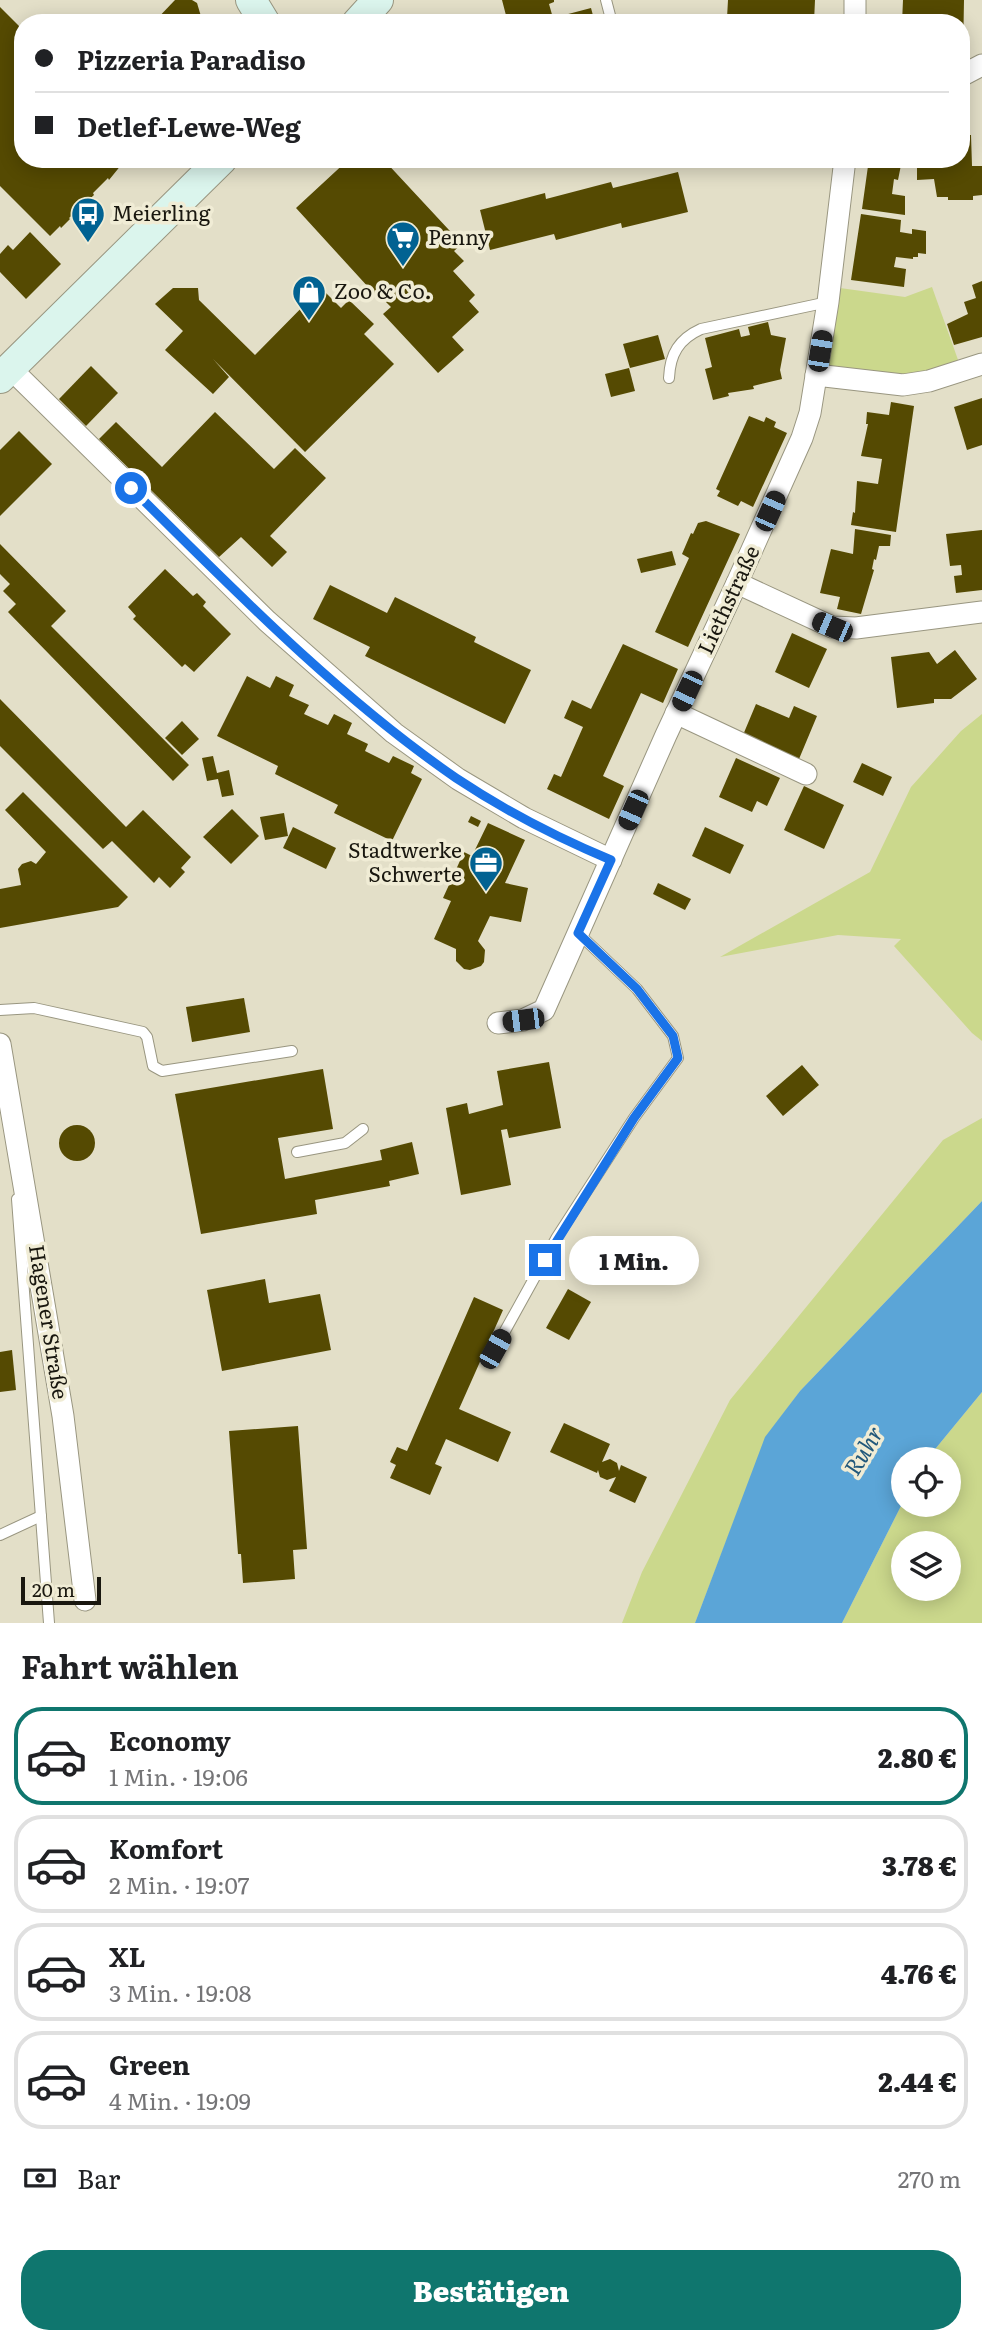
<!DOCTYPE html>
<html lang="de">
<head>
<meta charset="utf-8">
<style>
	body { margin:0; font-family:Literata,serif; background:#f2f2f2; color:#202124; height:100vh; display:flex; flex-direction:column; font-size:26px; white-space:nowrap }
	* { box-sizing:border-box; margin:0 }
	p { font-size:23px; color:#757577 }
	.icon { flex:none; width:38px; height:38px; fill:none; stroke:currentColor; stroke-width:2; stroke-linecap:round; stroke-linejoin:round }
	.map { position:relative; height:1623px; overflow:hidden }
	.details { display:flex; flex-direction:column; background:#fff; flex:1 }
	.details>* { flex:none }
	.banner { position:absolute; left:14px; top:14px; width:956px; height:154px; border-radius:28px; box-shadow:0 4px 18px #0003; display:grid; align-content:center; height:154px; padding:0 21px; background:#fff }
	.tools { position:absolute; left:891px; top:1447px; display:grid; gap:14px }
	.tools a { display:grid; place-items:center; width:70px; height:70px; border-radius:50%; background:#fff; box-shadow:0 4px 18px #0003; font-size:35px }
	.scale { position:absolute; left:21px; bottom:18px; width:80px; box-sizing:border-box; padding-left:7px; border:4px solid #19170f; border-top:0; font-size:19px; line-height:24px; white-space:nowrap; color:#19170f; -webkit-text-stroke:5px #f0ecd5; paint-order:stroke }
	.end { position:absolute; width:32px; height:32px; margin:-16px; border:9px solid #1a73e8; background:#fff; box-shadow:0 0 0 4px #fff }
	.from { border-radius:50% }
	.bubble { position:absolute; height:49px; border-radius:24px; background:#fff; box-shadow:0 4px 18px #0003; font-size:23px; font-weight:800; line-height:49px; text-align:center }
	.car { position:absolute; width:21px; height:42px; margin:-21px -10px; border-radius:9px; box-shadow:0 0 5px 2px #0007; background:linear-gradient(#222 24%,#8ab4d8 0 40%,#222 0 76%,#8ab4d8 0 86%,#222 0) }
	.banner b { display:flex; align-items:center; gap:24px; height:66px; font-size:26px }
	.banner b+b { border-top:2px solid #e0e0e0 }
	.banner i { width:18px; height:18px; background:#202124 }
	ul { padding:0; list-style:none }
	li { display:flex; align-items:center; gap:21px; height:98px; margin:0 14px 10px; padding:0 7px; border:4px solid #e0e0e0; border-radius:28px }
	li div { flex:1 }
	li b { display:block; font-size:26px }
	li em { font-style:normal; font-weight:800 }
	li.current { border-color:#0f766e }
	li>.icon { width:63px; height:63px; stroke-width:1.5 }
	h2 { padding:0 21px; font-size:32px; line-height:84px }
	.pay { display:flex; align-items:center; gap:18px; height:77px; padding:0 21px; font-size:26px }
	.pay p { margin-inline-start:auto }
	.cta { display:flex; gap:14px; margin-top:auto; padding:14px 21px }
	.cta a { flex:1; height:80px; border-radius:28px; background:#0f766e; color:#fff; font-size:28px; font-weight:800; line-height:80px; text-align:center }
	.map>svg:first-child { display:block }
</style>
</head>
<body>
<div class="map">
<svg width="982" height="1623" viewBox="0 0 982 1623">
	<rect width="100%" height="100%" fill="#e3dfc8"/>
	<!-- green -->
	<g fill="#cbd88c" fill-rule="evenodd">
		<polygon points="932,287 962,371 929,381 826,377 840,288 905,297"/>
		<polygon points="982,714 982,1041 972,1033 894,946 901,939 838,935 720,957 870,872 911,787 961,731"/>
		<polygon points="982,1118 982,1201 800,1391 766,1437 695,1623 622,1623 642,1572 730,1400 943,1140"/>
		<path d="M982 1392V1623H842L903 1502V1505H948V1460L927 1459ZM903 1544H948V1589H903Z"/>
	</g>
	<!-- water -->
	<polygon fill="#5ba5d7" points="982,1201 982,1392 927,1459 903,1460 903,1502 842,1623 695,1623 765,1437 800,1391"/>
	<!-- building -->
	<g fill="#554a02">
		<polygon points="175,0 192,0 197,3 203,23 153,23"/>
		<polygon points="502,0 554,0 554,2 549,4 553,18 591,8 595,23 508,23"/>
		<polygon points="728,0 815,0 814,22 723,23 723,18 727,18"/>
		<polygon points="903,0 964,0 963,55 961,54 961,23 902,23"/>
		<polygon points="0,7 23,30 23,159 126,159 109,180 108,178 93,193 94,195 69,218 70,219 61,228 60,226 50,236 0,186"/>
		<polygon points="961,135 971,135 972,166 982,166 982,195 973,196 973,200 948,200 948,197 937,197 934,179 917,180 917,164 934,163 934,159 961,159"/>
		<polygon points="349,159 383,159 462,244 454,251 464,261 453,271 475,295 469,301 479,312 452,337 464,350 438,373 383,314 391,307 382,298 380,300 296,208"/>
		<polygon points="758,159 788,159 781,167"/>
		<polygon points="869,159 897,159 897,164 901,165 898,180 894,179 892,194 905,196 905,215 862,209"/>
		<polygon points="678,172 688,212 622,228 621,223 556,240 554,234 490,250 480,210 545,193 546,199 611,182 613,188"/>
		<polygon points="861,214 901,220 900,232 912,234 912,229 926,231 926,254 918,253 918,257 913,257 913,259 896,257 894,267 906,269 904,287 851,280"/>
		<polygon points="30,232 61,264 26,299 0,272 0,254 8,245 13,250"/>
		<polygon points="982,281 982,337 954,345 947,324 968,314 964,302 976,298 972,285"/>
		<polygon points="173,288 198,288 199,300 255,355 321,288 341,308 349,300 374,324 364,334 394,364 305,452 213,359 229,377 213,394 165,350 183,331 155,304"/>
		<polygon points="768,322 771,335 786,338 780,370 782,379 753,386 754,389 728,393 729,396 713,400 705,369 712,367 705,338 739,329 741,337 750,335 748,327"/>
		<polygon points="658,335 665,359 630,368 623,344"/>
		<polygon points="91,366 118,393 86,426 59,399"/>
		<polygon points="629,368 635,391 611,397 605,374"/>
		<polygon points="982,398 982,445 967,450 954,407"/>
		<polygon points="891,402 914,406 896,532 851,525 853,512 855,513 857,481 878,484 882,459 861,456 868,424 866,424 867,412 889,415"/>
		<polygon points="215,412 274,469 295,448 326,478 270,536 287,552 272,567 241,537 219,557 99,439 116,422 162,467"/>
		<polygon points="749,416 764,422 766,417 776,422 774,427 787,433 753,507 741,501 738,506 717,496 720,491 716,489"/>
		<polygon points="19,431 52,464 0,516 0,450"/>
		<polygon points="706,521 740,534 688,647 655,632 689,558 682,554 691,533 693,534 698,523"/>
		<polygon points="855,529 891,535 890,546 879,546 876,560 874,559 872,569 874,570 861,614 837,609 840,597 820,593 831,549 853,554"/>
		<polygon points="982,530 982,590 956,593 954,576 962,575 961,565 950,566 946,534"/>
		<polygon points="0,544 66,611 51,626 189,765 173,781 8,612 16,604 3,591 10,584 0,574"/>
		<polygon points="672,551 676,565 641,573 637,559"/>
		<polygon points="165,569 193,596 197,593 206,602 203,606 231,634 194,672 185,664 182,667 133,619 136,616 128,607"/>
		<polygon points="330,585 387,613 395,597 476,637 474,642 531,670 505,724 365,656 370,647 313,619"/>
		<polygon points="792,633 827,649 809,688 775,672"/>
		<polygon points="623,644 678,669 663,703 641,693 603,776 624,786 609,819 547,789 554,774 561,777 583,727 564,718 572,700 591,709"/>
		<polygon points="955,650 977,679 951,699 934,699 934,703 897,708 891,657 929,652 937,664"/>
		<polygon points="247,676 270,688 276,676 294,685 289,696 309,705 304,714 328,725 334,714 352,723 347,734 368,744 365,751 389,763 393,756 414,766 411,773 422,779 392,841 334,813 338,805 275,774 278,766 217,736"/>
		<polygon points="0,699 126,827 143,810 191,857 181,868 185,872 170,888 159,877 154,883 112,841 103,849 0,746"/>
		<polygon points="756,704 789,718 794,706 817,716 799,759 743,735"/>
		<polygon points="182,721 199,739 182,755 165,738"/>
		<polygon points="213,756 217,773 229,770 234,795 222,797 218,779 207,781 202,758"/>
		<polygon points="736,758 780,778 767,806 757,801 752,812 719,797"/>
		<polygon points="862,763 892,777 883,796 853,782"/>
		<polygon points="804,786 844,805 824,849 784,830"/>
		<polygon points="23,792 128,897 118,907 0,928 0,889 21,885 18,869 22,864 31,861 36,864 46,852 5,810"/>
		<polygon points="232,809 259,836 231,864 203,837"/>
		<polygon points="284,813 288,836 265,840 260,817"/>
		<polygon points="471,816 481,821 478,827 468,822"/>
		<polygon points="488,823 525,840 505,883 528,888 521,922 490,916 478,941 485,950 484,962 481,966 470,970 464,969 456,961 456,949 434,939 451,901 443,898 464,852 472,856"/>
		<polygon points="293,827 336,848 326,869 283,848"/>
		<polygon points="705,827 744,845 730,874 692,856"/>
		<polygon points="658,883 691,899 685,910 653,894"/>
		<polygon points="244,998 250,1032 192,1042 186,1007"/>
		<polygon points="549,1062 561,1128 509,1138 507,1129 501,1130 511,1185 461,1195 446,1108 467,1103 469,1114 503,1105 497,1071"/>
		<polygon points="802,1065 819,1085 783,1116 766,1096"/>
		<polygon points="323,1069 333,1129 278,1138 285,1179 382,1160 380,1150 412,1142 419,1174 389,1181 390,1186 315,1200 317,1214 201,1234 175,1094"/>
		<circle cx="77" cy="1143" r="18"/>
		<polygon points="265,1279 269,1303 320,1294 331,1350 222,1371 207,1290"/>
		<polygon points="568,1289 591,1302 569,1340 546,1328"/>
		<polygon points="474,1297 503,1310 459,1409 511,1432 498,1462 446,1439 435,1464 442,1467 430,1495 390,1478 396,1465 390,1462 397,1447 407,1451"/>
		<polygon points="12,1350 16,1390 0,1392 0,1352"/>
		<polygon points="564,1423 610,1444 602,1462 610,1459 617,1463 619,1471 621,1465 647,1477 635,1503 609,1491 616,1477 607,1480 600,1477 598,1470 597,1473 550,1452"/>
		<polygon points="298,1426 307,1549 293,1550 295,1579 243,1583 241,1554 238,1554 229,1431"/>
	</g>
	<g fill="none" stroke-linecap="round" stroke-linejoin="round">
		<!-- lane casing -->
		<g stroke="#999680" stroke-width="12">
			<g id="lane">
				<polyline points="606,0 612,23"/>
				<path d="M669 378C670 354 679 339 701 329L828 302"/>
				<polyline points="0,1010 34,1008 143,1032 147,1037 153,1066 162,1071 292,1051"/>
				<polyline points="297,1152 345,1143 363,1129"/>
				<polyline points="17,1199 49,1623"/>
				<polyline points="495,1349 557,1237 634,1118 678,1058 673,1036 637,989 578,933"/>
				<polyline points="0,1535 41,1516"/>
			</g>
		</g>
		<!-- street casing -->
		<g stroke="#999680" stroke-width="23">
			<g id="street">
				<polyline points="855,0 855,23"/>
				<polyline points="961,76 982,65"/>
				<polyline points="10,368 267,621 394,733 458,779 524,818 611,860"/>
				<polyline points="816,375 903,385 929,381 982,364"/>
				<polyline points="737,583 832,627 856,628 982,612"/>
				<polyline points="676,713 806,774"/>
				<polyline points="498,1023 523,1020 544,1010 666,735 737,583 802,438 810,413 828,302 845,159"/>
				<polyline points="0,1044 63,1416 85,1600"/>
			</g>
		</g>
		<!-- secondary casing -->
		<g stroke="#999680" stroke-width="32">
			<g id="secondary">
				<polyline points="251,0 265,23"/>
				<polyline points="357,23 378,0"/>
				<polyline points="0,378 222,159"/>
			</g>
		</g>
		<!-- lane -->
		<use href="#lane" stroke="#fff" stroke-width="10"/>
		<!-- street -->
		<use href="#street" stroke="#fff" stroke-width="21"/>
		<!-- secondary -->
		<use href="#secondary" stroke="#dbf5ed" stroke-width="30"/>
	</g>
	<g fill="none" stroke-linecap="round" stroke-linejoin="round">
		<!-- route -->
		<path stroke="#1a73e8" stroke-width="9" d="M131 488C233 589 337 696 456 778 504 810 558 838 611 860L578 933 637 989 673 1036 678 1058 634 1118 545 1260"/>
	</g>
	<!-- icons -->
	<defs>
		<g id="bus-pin" transform="scale(1.75)"><path d="M0 17L-7.5 6A9.5 9.5 0 1 1 7.5 6Z" fill="#016292" stroke="#f0ecd5"/><path d="M-5-6H5V4H4V6H2V4H-2V6H-4V4H-5ZM-3.5-4V0h7V-4ZM-3.5 1.2v1.5H-2V1.2ZM2 1.2v1.5H3.5V1.2Z" fill="#fff"/></g>
		<g id="supermarket-pin" transform="scale(1.75)"><path d="M0 17L-7.5 6A9.5 9.5 0 1 1 7.5 6Z" fill="#016292" stroke="#f0ecd5"/><path d="M-6-5.5h2.5l.6 2H6L4.5 2H-2.5L-4.4-4H-6ZM-1.5 3.2a1.3 1.3 0 1 0 .1 0ZM3 3.2a1.3 1.3 0 1 0 .1 0Z" fill="#fff"/></g>
		<g id="shop-pin" transform="scale(1.75)"><path d="M0 17L-7.5 6A9.5 9.5 0 1 1 7.5 6Z" fill="#016292" stroke="#f0ecd5"/><path d="M-5-2.5h2.3a2.7 3.5 0 0 1 5.4 0H5L5.5 6h-11ZM-1.5-2.5h3a1.5 2.3 0 0 0-3 0Z" fill="#fff"/></g>
		<g id="office-pin" transform="scale(1.75)"><path d="M0 17L-7.5 6A9.5 9.5 0 1 1 7.5 6Z" fill="#016292" stroke="#f0ecd5"/><path d="M-6-3h4V-5.5h4V-3h4V5H-6ZM-1-4.5V-3h2v-1.5ZM-6 0V1H6V0Z" fill="#fff"/></g>
	</defs>
	<g fill-rule="evenodd">
		<use href="#bus-pin" x="88" y="214"/>
		<use href="#supermarket-pin" x="403" y="238"/>
		<use href="#shop-pin" x="309" y="292"/>
		<use href="#office-pin" x="486" y="863"/>
	</g>
	<g text-anchor="middle" stroke-width="7" stroke-linejoin="round" paint-order="stroke">
		<!-- poi labels -->
		<g font-size="21" fill="#19170f" stroke="#f0ecd5" text-anchor="start">
			<text x="112" y="221">Meierling</text>
			<text x="428" y="245">Penny</text>
			<text x="334" y="299">Zoo &amp; Co.</text>
			<text x="462" y="858" text-anchor="end">Stadtwerke<tspan x="462" dy="24">Schwerte</tspan></text>
		</g>
		<!-- street labels -->
		<g font-size="21" fill="#19170f" stroke="#f0ecd5">
			<text transform="translate(729 600) rotate(-65)" y="7">Liethstraße</text>
			<text transform="translate(48 1322) rotate(81)" y="7">Hagener Straße</text>
		</g>
		<!-- water labels -->
		<g font-size="23" font-style="italic" fill="#21587b" stroke="#f0ecd5">
			<text transform="translate(864 1451) rotate(-59)" y="8">Ruhr</text>
		</g>
	</g>
</svg>
<div class="tools">
<a><svg class="icon" aria-label="locate" viewBox="0 0 24 24"><circle cx="12" cy="12" r="6"/><path d="M12 2v4M12 18v4M2 12h4M18 12h4"/></svg></a>
<a><svg class="icon" aria-label="layers" viewBox="0 0 24 24"><path d="M12 4l9 5-9 5-9-5zM3 14l9 5 9-5"/></svg></a>
</div>
<div class="scale">20 m</div>
<i class="end from" style="left:131px;top:488px"></i>
<i class="end" style="left:545px;top:1260px"></i>
<div class="bubble" style="left:569px;top:1236px;width:130px">1 Min.</div>
<i class="car" style="left:820px;top:351px;rotate:9deg"></i>
<i class="car" style="left:770px;top:511px;rotate:24deg"></i>
<i class="car" style="left:832px;top:627px;rotate:293deg"></i>
<i class="car" style="left:687px;top:691px;rotate:205deg"></i>
<i class="car" style="left:633px;top:810px;rotate:204deg"></i>
<i class="car" style="left:523px;top:1020px;rotate:263deg"></i>
<i class="car" style="left:495px;top:1349px;rotate:29deg"></i>
<div class="banner">
<b><i class="from"></i>Pizzeria Paradiso</b>
<b><i></i>Detlef-Lewe-Weg</b>
</div>
</div>
<section class="details">
<h2>Fahrt wählen</h2>
<ul>
<li class="current"><svg class="icon" aria-label="car" viewBox="0 0 24 24"><path d="M5 17H2v-5l4-1 3-4h7l3 4 3 1v5h-3M9 17h6M6 11h13"/><circle cx="7" cy="17" r="2"/><circle cx="17" cy="17" r="2"/></svg><div><b>Economy</b><p>1 Min. · 19:06</p></div><em>2.80 €</em></li>
<li><svg class="icon" aria-label="car" viewBox="0 0 24 24"><path d="M5 17H2v-5l4-1 3-4h7l3 4 3 1v5h-3M9 17h6M6 11h13"/><circle cx="7" cy="17" r="2"/><circle cx="17" cy="17" r="2"/></svg><div><b>Komfort</b><p>2 Min. · 19:07</p></div><em>3.78 €</em></li>
<li><svg class="icon" aria-label="car" viewBox="0 0 24 24"><path d="M5 17H2v-5l4-1 3-4h7l3 4 3 1v5h-3M9 17h6M6 11h13"/><circle cx="7" cy="17" r="2"/><circle cx="17" cy="17" r="2"/></svg><div><b>XL</b><p>3 Min. · 19:08</p></div><em>4.76 €</em></li>
<li><svg class="icon" aria-label="car" viewBox="0 0 24 24"><path d="M5 17H2v-5l4-1 3-4h7l3 4 3 1v5h-3M9 17h6M6 11h13"/><circle cx="7" cy="17" r="2"/><circle cx="17" cy="17" r="2"/></svg><div><b>Green</b><p>4 Min. · 19:09</p></div><em>2.44 €</em></li>
</ul>
<div class="pay"><svg class="icon" aria-label="cash" viewBox="0 0 24 24"><path d="M3 7h18v10H3z"/><circle cx="12" cy="12" r="2"/></svg>Bar<p>270 m</p></div>
<div class="cta"><a>Bestätigen</a></div>
</section>
</body>
</html>
